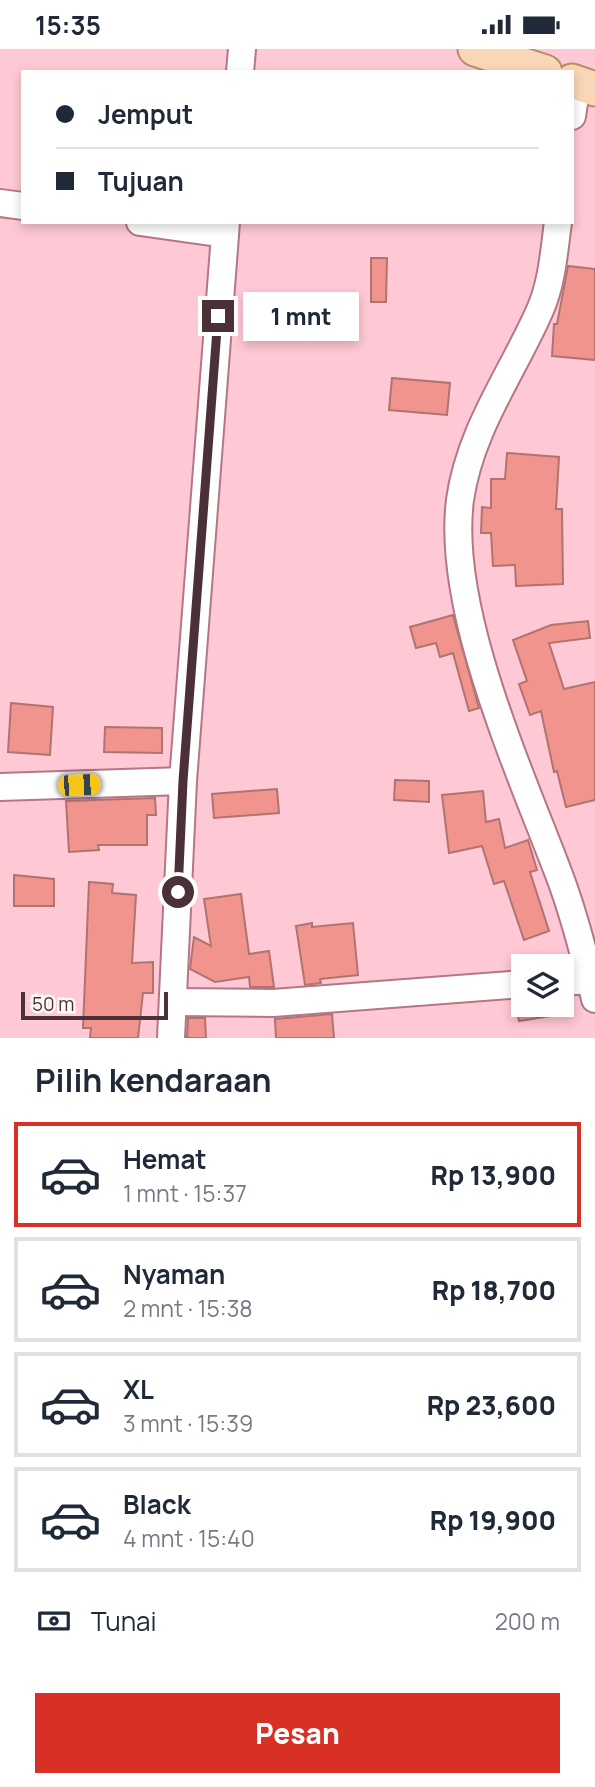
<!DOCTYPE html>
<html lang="id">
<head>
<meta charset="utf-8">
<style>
	body { margin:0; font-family:Manrope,sans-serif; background:#f2f2f3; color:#1f2937; height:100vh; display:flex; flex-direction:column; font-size:26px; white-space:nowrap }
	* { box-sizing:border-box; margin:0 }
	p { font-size:23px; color:#747a83 }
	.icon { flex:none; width:38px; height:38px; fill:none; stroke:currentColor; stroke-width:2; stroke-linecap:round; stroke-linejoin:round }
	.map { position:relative; height:989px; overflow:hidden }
	.side { display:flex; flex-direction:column; background:#fff; flex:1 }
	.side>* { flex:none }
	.banner { position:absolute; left:21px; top:21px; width:553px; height:154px; border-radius:0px; box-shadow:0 4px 10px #0003; display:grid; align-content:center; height:154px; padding:0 35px; background:#fff }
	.tools { position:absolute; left:511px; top:905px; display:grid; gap:14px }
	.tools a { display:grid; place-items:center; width:63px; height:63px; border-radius:0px; background:#fff; box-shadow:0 4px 10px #0003; font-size:35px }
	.scale { position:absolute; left:21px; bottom:18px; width:147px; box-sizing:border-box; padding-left:7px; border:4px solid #4b3137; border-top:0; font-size:19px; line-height:24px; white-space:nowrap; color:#4b3137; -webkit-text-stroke:5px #fff8f9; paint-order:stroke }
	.end { position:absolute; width:32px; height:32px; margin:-16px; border:9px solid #4b3137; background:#fff; box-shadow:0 0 0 4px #fff }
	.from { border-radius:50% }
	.bubble { position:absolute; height:49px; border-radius:0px; background:#fff; box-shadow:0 4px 10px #0003; font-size:23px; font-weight:800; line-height:49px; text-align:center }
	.car { position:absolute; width:21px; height:42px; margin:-21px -10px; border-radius:9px; box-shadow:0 0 5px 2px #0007; background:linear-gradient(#f5c518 24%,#345 0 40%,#f5c518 0 76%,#345 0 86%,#f5c518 0) }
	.banner b { display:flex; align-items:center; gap:24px; height:66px; font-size:26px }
	.banner b+b { border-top:2px solid #e0e1e3 }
	.banner i { width:18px; height:18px; background:#1f2937 }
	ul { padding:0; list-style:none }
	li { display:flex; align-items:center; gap:21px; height:105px; margin:0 14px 10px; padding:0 21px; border:4px solid #e0e1e3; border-radius:0px }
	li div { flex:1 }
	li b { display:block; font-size:26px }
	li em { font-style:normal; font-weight:800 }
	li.selected { border-color:#d93025 }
	li>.icon { width:63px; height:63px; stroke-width:1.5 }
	h2 { padding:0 35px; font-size:32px; line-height:84px }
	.pay { display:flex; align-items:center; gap:18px; height:77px; padding:0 35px; font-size:26px }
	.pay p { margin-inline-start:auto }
	.button { display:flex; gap:14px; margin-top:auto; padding:14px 35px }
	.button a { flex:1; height:80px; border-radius:0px; background:#d93025; color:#fff; font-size:28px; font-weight:800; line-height:80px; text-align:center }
	.status { display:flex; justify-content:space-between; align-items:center; height:49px; padding:0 35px; background:#fff; direction:ltr }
	.status svg { height:19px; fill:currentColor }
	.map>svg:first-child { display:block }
</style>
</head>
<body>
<div class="status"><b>15:35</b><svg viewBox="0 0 49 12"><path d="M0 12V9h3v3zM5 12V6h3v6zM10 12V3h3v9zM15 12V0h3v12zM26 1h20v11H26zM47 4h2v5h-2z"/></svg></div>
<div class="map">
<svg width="595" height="989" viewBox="0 0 595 989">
	<rect width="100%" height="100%" fill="#fec8d4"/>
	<!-- building -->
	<g fill="#f1948e" stroke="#b0736f" stroke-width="2">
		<polygon points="371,209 387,209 386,253 371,253"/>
		<polygon points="568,217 595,220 595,311 552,307 554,275 557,275"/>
		<polygon points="392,329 450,334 447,366 389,361"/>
		<polygon points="507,404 559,408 556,460 562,460 563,535 516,537 515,516 493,517 491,484 481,484 482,458 491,459 491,430 505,430"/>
		<polygon points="453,566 479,659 469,662 453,604 440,608 436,594 416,599 410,578"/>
		<polygon points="588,572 590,589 549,594 564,640 595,633 595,751 566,758 557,722 554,723 541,662 530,666 519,635 527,632 513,591 551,576"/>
		<polygon points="11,654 53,658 50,706 8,703"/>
		<polygon points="105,678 162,679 162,704 104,703"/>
		<polygon points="395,731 429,732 429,753 394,751"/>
		<polygon points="277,740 279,764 214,769 212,745"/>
		<polygon points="483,742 486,773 499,770 505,799 528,791 537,821 530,823 549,882 524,891 504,832 494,835 482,797 449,804 442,746"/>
		<polygon points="155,749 156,766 147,766 147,796 98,796 99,801 69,803 66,752"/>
		<polygon points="14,826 54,830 54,857 14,857"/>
		<polygon points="89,833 113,835 112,844 136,846 132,914 153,913 153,944 143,944 138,989 90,989 91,979 83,979"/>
		<polygon points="241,845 249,905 269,902 274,938 250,938 249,928 215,933 190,920 194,888 211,897 204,850"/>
		<polygon points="312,874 312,878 353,874 358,926 320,930 321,934 305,936 296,877"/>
		<polygon points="516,956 569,956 569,964 519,972"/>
		<polygon points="332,965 334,989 276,989 275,970"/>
		<polygon points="188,969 205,969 206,989 187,989"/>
	</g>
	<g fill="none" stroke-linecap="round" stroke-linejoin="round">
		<!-- minor casing -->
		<g stroke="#b37785" stroke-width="30">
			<g id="minor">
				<polyline points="240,23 242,0"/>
				<polyline points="572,67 577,34"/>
				<polyline points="0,154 23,157"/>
				<polyline points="140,173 225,185"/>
				<path d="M558 173C554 203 552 234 540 261 512 325 470 380 460 451 446 560 519 720 558 823 574 864 585 908 595 950"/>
				<polyline points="0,738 183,732"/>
				<polyline points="562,933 590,931"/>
				<polyline points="173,953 273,954 523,935"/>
				<polyline points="171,989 183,732 226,173"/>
			</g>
		</g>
		<!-- major casing -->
		<g stroke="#ba8b69" stroke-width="37">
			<g id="major">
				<polyline points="475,0 545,23"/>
				<polyline points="572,32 595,40"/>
			</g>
		</g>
		<!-- minor -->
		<use href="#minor" stroke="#fff" stroke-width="26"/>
		<!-- major -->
		<use href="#major" stroke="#f9d6b5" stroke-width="33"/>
	</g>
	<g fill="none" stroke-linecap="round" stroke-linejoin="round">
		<!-- route -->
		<polyline stroke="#4b3137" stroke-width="9" points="178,843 183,732 218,267"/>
	</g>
</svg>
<div class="tools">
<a><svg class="icon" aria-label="layers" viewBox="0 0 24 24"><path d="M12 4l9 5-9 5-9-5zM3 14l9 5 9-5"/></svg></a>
</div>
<div class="scale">50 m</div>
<i class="end from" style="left:178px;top:843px"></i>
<i class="end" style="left:218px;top:267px"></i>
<div class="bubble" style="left:243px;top:243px;width:116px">1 mnt</div>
<i class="car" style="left:79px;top:736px;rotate:88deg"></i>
<div class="banner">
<b><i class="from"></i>Jemput</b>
<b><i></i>Tujuan</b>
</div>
</div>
<section class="side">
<h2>Pilih kendaraan</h2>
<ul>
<li class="selected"><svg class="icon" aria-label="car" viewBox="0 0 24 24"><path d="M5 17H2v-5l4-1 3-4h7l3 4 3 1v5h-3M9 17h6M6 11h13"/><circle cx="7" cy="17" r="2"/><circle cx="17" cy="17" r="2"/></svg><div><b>Hemat</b><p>1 mnt · 15:37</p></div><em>Rp 13,900</em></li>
<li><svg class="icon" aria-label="car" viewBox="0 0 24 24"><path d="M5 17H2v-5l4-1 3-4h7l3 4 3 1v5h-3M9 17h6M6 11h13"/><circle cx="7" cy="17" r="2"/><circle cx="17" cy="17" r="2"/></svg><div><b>Nyaman</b><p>2 mnt · 15:38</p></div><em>Rp 18,700</em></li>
<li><svg class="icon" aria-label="car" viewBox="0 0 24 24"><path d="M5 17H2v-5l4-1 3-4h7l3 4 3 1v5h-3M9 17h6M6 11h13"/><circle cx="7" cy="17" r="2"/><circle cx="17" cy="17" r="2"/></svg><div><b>XL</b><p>3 mnt · 15:39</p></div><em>Rp 23,600</em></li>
<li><svg class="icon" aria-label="car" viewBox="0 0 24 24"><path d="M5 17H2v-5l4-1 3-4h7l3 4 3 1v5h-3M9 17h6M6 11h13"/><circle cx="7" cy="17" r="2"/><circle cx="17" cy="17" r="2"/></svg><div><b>Black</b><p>4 mnt · 15:40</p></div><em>Rp 19,900</em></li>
</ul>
<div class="pay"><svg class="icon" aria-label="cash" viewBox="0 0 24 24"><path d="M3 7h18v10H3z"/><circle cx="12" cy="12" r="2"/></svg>Tunai<p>200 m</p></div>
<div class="button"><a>Pesan</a></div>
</section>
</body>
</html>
